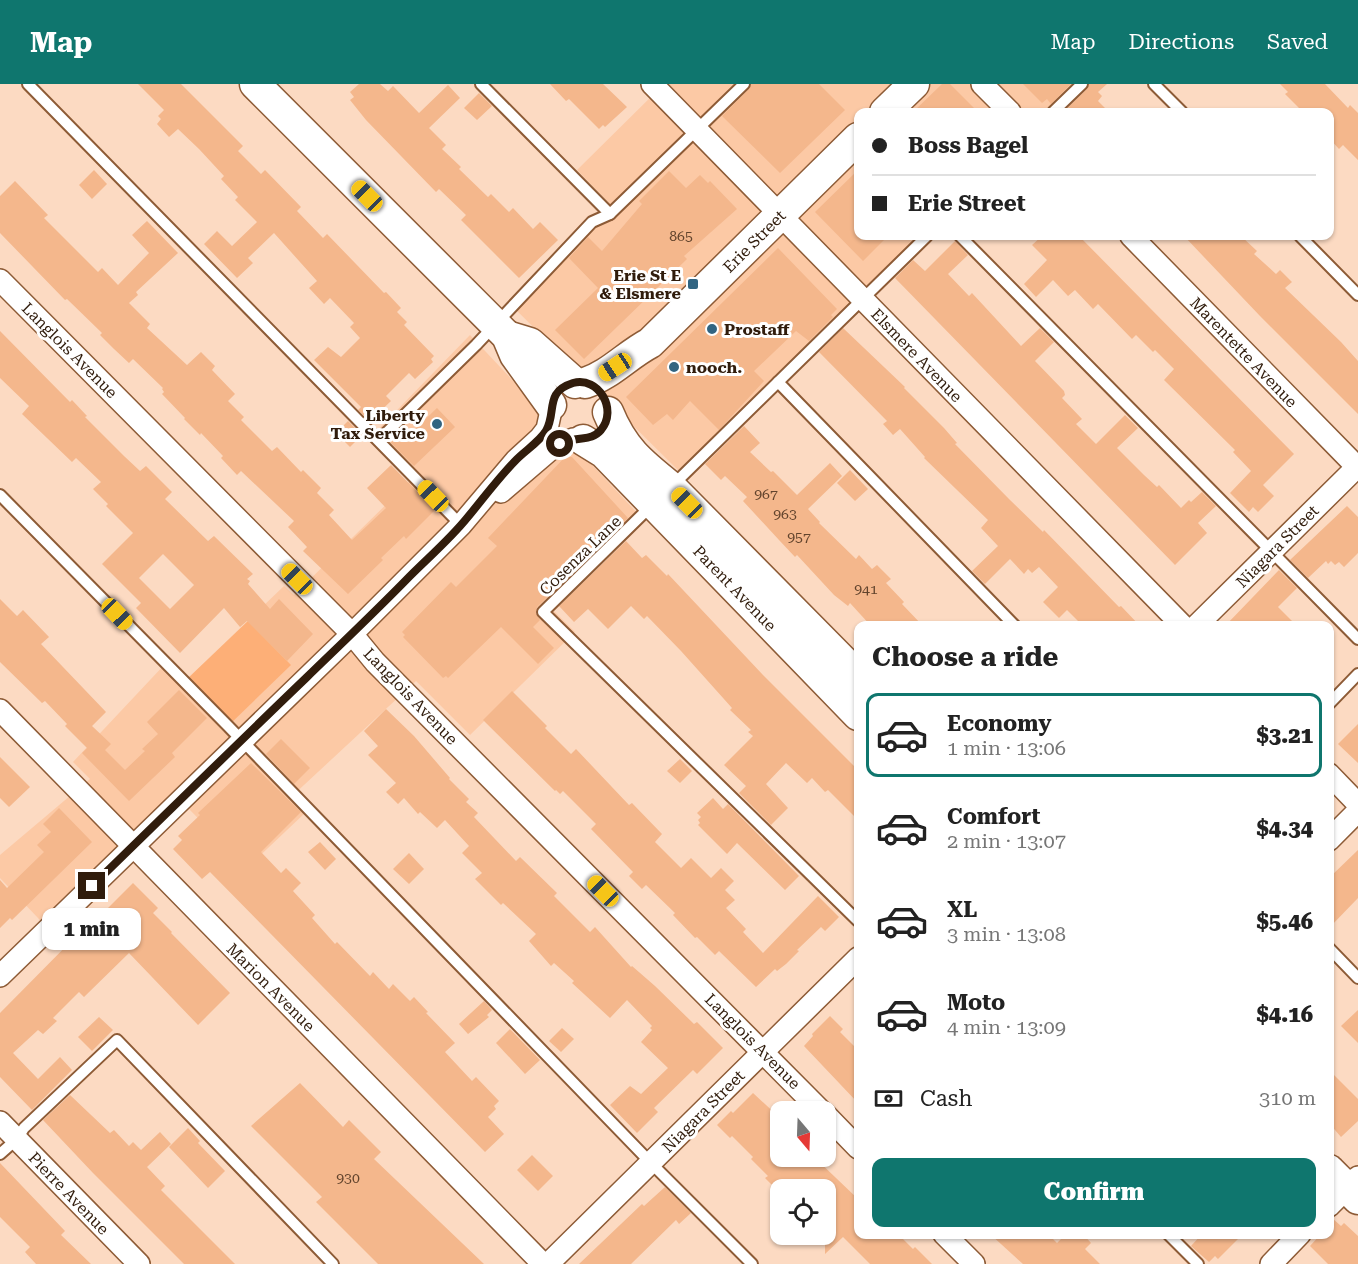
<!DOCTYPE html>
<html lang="en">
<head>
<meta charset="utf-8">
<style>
	body { margin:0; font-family:"Roboto Serif",serif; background:#f6f6f6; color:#222; height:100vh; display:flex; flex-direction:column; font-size:22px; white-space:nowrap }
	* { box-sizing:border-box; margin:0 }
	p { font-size:20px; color:#767676 }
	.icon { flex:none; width:33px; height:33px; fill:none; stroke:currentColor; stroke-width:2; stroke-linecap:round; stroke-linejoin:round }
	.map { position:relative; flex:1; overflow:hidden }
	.details { position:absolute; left:854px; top:537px; width:480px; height:618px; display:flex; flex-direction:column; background:#fff; border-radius:12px; box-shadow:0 2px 4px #0004 }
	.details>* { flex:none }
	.top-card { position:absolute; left:854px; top:24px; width:480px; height:132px; border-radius:12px; box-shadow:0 2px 4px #0004; display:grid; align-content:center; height:132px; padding:0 18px; background:#fff }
	.needle { width:39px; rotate:161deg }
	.controls { position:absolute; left:770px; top:1017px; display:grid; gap:12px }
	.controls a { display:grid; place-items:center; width:66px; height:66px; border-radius:12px; background:#fff; box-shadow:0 2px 4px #0004; font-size:30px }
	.end { position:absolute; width:27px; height:27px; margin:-14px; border:8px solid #301c0c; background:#fff; box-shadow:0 0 0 3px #fff }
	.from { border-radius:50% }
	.bubble { position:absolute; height:42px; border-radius:12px; background:#fff; box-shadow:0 2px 4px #0004; font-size:20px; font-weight:800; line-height:42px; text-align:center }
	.car { position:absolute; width:18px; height:36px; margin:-18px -9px; border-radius:8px; box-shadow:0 0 4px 2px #0007; background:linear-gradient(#f5c518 24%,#345 0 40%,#f5c518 0 76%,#345 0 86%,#f5c518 0) }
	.top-card b { display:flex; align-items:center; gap:21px; height:57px; font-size:22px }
	.top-card b+b { border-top:2px solid #e0e0e0 }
	.top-card i { width:15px; height:15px; background:#222 }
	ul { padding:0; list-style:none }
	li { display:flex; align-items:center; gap:18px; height:84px; margin:0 12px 9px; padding:0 6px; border:3px solid transparent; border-radius:12px }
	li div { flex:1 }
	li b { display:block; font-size:22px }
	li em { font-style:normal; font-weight:800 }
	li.active { border-color:#0f766e }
	li>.icon { width:54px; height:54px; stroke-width:1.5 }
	h2 { padding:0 18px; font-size:27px; line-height:72px }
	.pay { display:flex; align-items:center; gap:15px; height:66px; padding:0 18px; font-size:22px }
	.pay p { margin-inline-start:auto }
	.button { display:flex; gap:12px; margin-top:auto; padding:12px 18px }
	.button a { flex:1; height:69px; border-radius:12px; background:#0f766e; color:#fff; font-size:24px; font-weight:800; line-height:69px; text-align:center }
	header { display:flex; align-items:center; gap:36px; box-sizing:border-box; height:84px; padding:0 30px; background:#0f766e; color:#fff }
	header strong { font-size:28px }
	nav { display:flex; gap:33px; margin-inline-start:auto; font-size:21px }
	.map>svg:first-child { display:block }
</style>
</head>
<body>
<header>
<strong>Map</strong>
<nav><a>Map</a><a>Directions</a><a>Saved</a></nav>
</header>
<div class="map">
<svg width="1358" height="1180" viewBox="0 0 1358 1180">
	<rect width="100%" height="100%" fill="#fcdac2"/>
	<!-- built -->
	<g fill="#fcc9a5">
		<polygon points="664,0 1077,0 1048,28 858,28 858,152 923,152 681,389 509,219 609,119 577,86"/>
		<polygon points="470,251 641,433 551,524 575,548 470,651 416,597 290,714 305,729 247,784 188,724 57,854 0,794 0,771 90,695 73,678 166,579 184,598 284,502 294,511 410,397 368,356"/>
	</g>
	<!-- green -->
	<polygon fill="#fdaf77" points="248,537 291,581 228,642 184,598"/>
	<!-- building -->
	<g fill="#f4b78c" fill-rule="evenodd">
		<polygon points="138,0 181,0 243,62 238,67 261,90 265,86 301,123 297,127 323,154 327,150 384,209 386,208 401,224 397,228 407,238 404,241 434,272 431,275 433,278 415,295 409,289 386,312 391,317 370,337 358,326 361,323 314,276 328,263 341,273 360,254 350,243 354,239 330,214 324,220 309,204 317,197 274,149 248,174 253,179 237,194 204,160 217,147 232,162 257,138 235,116 238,113 221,95 224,92 199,65 178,45 169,53 157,40 161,35 158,32 164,26"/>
		<polygon points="359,0 380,0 388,7 393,2 419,29 448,1 460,14 429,44 446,61 442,65 461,83 459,85 488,113 491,110 509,128 513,124 533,145 540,138 558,156 519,194 461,136 466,131 439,105 436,108 366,36 350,16 354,13 350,8"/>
		<polygon points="550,0 603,0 627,23 605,43 603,41 599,45 569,15 566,17"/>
		<polygon points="751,0 819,0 845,26 780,89 722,32 749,5"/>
		<polygon points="942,0 950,0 978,28 913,28"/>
		<polygon points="1023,0 1071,0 1051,20 1047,15 1042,19"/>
		<polygon points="1089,0 1107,0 1098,8 1102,12 1098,17 1109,28 1063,28 1087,5"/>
		<polygon points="1280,0 1325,0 1348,24 1350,21 1358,29 1358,76 1343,61 1339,65 1329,54 1329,28 1303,28 1285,10 1288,8"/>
		<polygon points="479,9 492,22 477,36 464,24"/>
		<polygon points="94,86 107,100 92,115 79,101"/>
		<polygon points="858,86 858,152 888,152 863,177 815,128"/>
		<polygon points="669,87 686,104 700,91 708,99 710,97 737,125 684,172 687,175 584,275 555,246 598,204 569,174 588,153 602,167 642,120 639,117"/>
		<polygon points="15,97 48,131 44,134 98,188 102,184 118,201 149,169 132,151 147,137 178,169 136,208 138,211 129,219 150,240 147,244 187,281 201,268 215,282 212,286 235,310 228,317 244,333 241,336 272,367 277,363 301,388 303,386 321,404 317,409 334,426 329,431 352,456 386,424 367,404 391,381 435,426 406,455 404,452 381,474 383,476 348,510 303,467 307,463 288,443 294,437 241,387 237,391 221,374 223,372 201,349 200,351 184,335 185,334 162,310 164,308 162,305 163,304 133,275 129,279 114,265 100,251 102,249 67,215 65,216 0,149 0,112"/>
		<polygon points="1042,152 1079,152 1294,370 1263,401 1274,412 1258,428 1253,423 1249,428 1230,409 1251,387 1233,368 1235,366 1164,296 1174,285 1155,266 1153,268 1136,251 1132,255 1098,220 1093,225 1075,206 1068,212 1053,196 1036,213 1024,200 1047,176 1032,161"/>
		<polygon points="1184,152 1241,152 1257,167 1254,170 1276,190 1280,186 1292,198 1285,204 1341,258 1358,277 1358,330 1260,232"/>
		<polygon points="955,157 968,171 948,190 969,212 972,209 1021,262 1040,244 1054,258 1035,277 1064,307 1065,311 1062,314 1082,335 1076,340 1096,360 1125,331 1138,344 1117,364 1144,391 1157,403 1159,401 1181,424 1189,416 1191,418 1202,408 1216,422 1198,439 1207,449 1175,481 895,194 913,176 925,187"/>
		<polygon points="778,164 837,225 831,231 833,233 809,257 796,247 754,287 764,297 719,346 690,317 673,336 667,330 653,341 626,313"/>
		<polygon points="843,244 905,303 904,304 944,344 957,359 955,360 1009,415 1043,448 1044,446 1119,523 1121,522 1140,542 1083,542 1067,526 1059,534 1043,518 1058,503 1039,483 1032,489 1028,485 1024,490 1010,475 985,500 972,487 998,462 981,444 988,436 924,374 925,373 900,345 893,351 883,340 887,337 819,268"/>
		<path d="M0 247 70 318 72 316 87 332 85 333 124 372 140 387 146 382 172 408 165 415 208 457 214 452 253 490 247 495 250 497 248 500 270 525 279 515 313 550 287 577 247 537 240 543 224 524 180 569 136 524 141 519 102 480 133 449 106 422 108 420 93 405 101 398 76 374 72 378 22 330 29 322 0 294ZM163 470 194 501 170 525 139 494Z"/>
		<polygon points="437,324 455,343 414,382 389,357 400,346 407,353"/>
		<polygon points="348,337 362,351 350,363 336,349"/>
		<polygon points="744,342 760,359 750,368 771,388 773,387 797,411 830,379 842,392 808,425 820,438 819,439 856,475 859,471 872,485 877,481 891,495 886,499 904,518 902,520 923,542 871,542 850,519 848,522 834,511 797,471 795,473 779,456 743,417 747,413 725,392 721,396 705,380"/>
		<polygon points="565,373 572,373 628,434 537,523 536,529 540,536 533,543 554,564 538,580 501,543 448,594 446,592 443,594 403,553 405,551 402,548 451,498 456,503 497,462 488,454"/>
		<polygon points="850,386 868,405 855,417 837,399"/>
		<polygon points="1347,422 1358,433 1358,469 1344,483 1339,478 1335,481 1331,477 1328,480 1326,477 1308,494 1290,476"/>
		<polygon points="626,457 642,474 646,471 667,492 668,490 763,591 858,686 858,736 828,706 825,708 812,694 807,699 786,679 766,700 788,724 771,741 739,709 746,702 724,681 753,652 748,648 751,646 730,626 732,624 681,567 647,532 644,535 631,522 608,545 588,525 574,538 559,522"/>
		<polygon points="1279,486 1297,504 1278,523 1297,542 1225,542"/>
		<polygon points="0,515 17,532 23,526 49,553 41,560 106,628 92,642 111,660 105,666 125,686 145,667 142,665 158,650 147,638 179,606 207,634 172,669 175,673 129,717 82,669 87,664 65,642 67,640 45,617 42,619 0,578"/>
		<polygon points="512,607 547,642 545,644 571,670 576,665 629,721 632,719 662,750 655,758 681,784 691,774 711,794 721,784 734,797 725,806 735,816 726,824 746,845 743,848 763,869 818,812 839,833 825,847 821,843 797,866 799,867 786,880 777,887 775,885 756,903 719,867 715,871 697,853 695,854 673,831 675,829 646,801 642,805 629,792 633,788 591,745 596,740 563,707 560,710 556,706 555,707 483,636"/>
		<polygon points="386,625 414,652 450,694 449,695 469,715 466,718 478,729 474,733 516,777 520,773 557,809 554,812 590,848 595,843 631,883 632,882 655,902 694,940 697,938 723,964 697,990 693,986 654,1024 658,1028 637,1049 610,1021 630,1002 641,1010 668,984 641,958 652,946 650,944 652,942 627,916 610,934 572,899 574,897 554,879 551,882 529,857 536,850 503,819 501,821 475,795 482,789 462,769 469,762 445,736 437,744 420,728 418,730 404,714 398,720 386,708 396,699 368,671 378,662 364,647"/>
		<polygon points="1358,640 1358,679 1338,660"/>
		<polygon points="281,655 310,684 294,700 266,670"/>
		<polygon points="0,673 30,703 9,723 0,714"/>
		<polygon points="680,675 692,687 680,699 667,687"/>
		<polygon points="251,679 301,728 261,768 281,789 286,784 301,799 293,807 315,831 312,834 335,860 337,858 370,892 373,888 389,905 393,900 410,917 414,913 428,928 426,929 455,959 445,968 472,997 476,993 499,1017 494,1022 496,1025 488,1033 504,1050 485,1068 210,788 202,795 173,765 182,756 178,752 200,731 198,729"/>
		<polygon points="713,714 723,725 728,720 799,792 785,806 737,759 727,770 698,741 700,739 698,736 701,733 697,729"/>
		<polygon points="59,724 92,758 12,836 10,834 0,844 0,796 7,804 44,768 37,761 51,748 43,740"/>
		<polygon points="320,758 336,775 325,786 308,768"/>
		<polygon points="1358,766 1358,814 1329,844 1329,794"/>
		<polygon points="409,769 424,785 409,800 393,785"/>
		<polygon points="133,799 158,824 153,829 172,848 171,849 230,909 198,941 129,869 84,913 79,908 53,934 57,937 43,950 38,946 13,969 38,995 60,973 72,986 32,1026 0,993 0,929 85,843 87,845"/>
		<polygon points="484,917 492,926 487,931 489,933 468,950 459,940"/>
		<polygon points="1358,926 1358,959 1341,942"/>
		<polygon points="830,932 843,945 840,948 858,966 858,1019 804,962 813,952 812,950"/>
		<polygon points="99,933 113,946 92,967 78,953"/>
		<polygon points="562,944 574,955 561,968 549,957"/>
		<polygon points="510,945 540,976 525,990 496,959"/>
		<polygon points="1329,986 1358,1015 1358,1037 1341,1053 1329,1039"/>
		<polygon points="300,999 343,1043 349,1036 381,1068 374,1075 484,1180 378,1180 316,1118 322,1113 251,1042"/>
		<polygon points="753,1009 780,1034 780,1072 813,1072 858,1115 858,1150 898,1150 913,1165 915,1163 932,1180 870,1180 843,1153 825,1170 825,1106 792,1106 787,1100 779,1108 765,1094 768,1092 751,1075 753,1073 732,1052 730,1054 717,1041 731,1027 733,1029"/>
		<polygon points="70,1011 110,1049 114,1046 129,1062 133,1058 141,1066 160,1048 171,1060 147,1083 165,1102 161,1106 235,1180 184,1180 93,1089 43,1036"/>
		<polygon points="188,1044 200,1057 198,1059 225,1087 208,1104 169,1063"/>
		<polygon points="532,1071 553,1092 538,1107 517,1086"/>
		<polygon points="0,1079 65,1147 61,1151 91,1180 36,1180 25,1168 30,1163 0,1133"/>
		<polygon points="665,1103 691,1129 679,1140 676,1136 631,1180 579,1180 642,1120 644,1122"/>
		<polygon points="1329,1134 1332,1134 1341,1142 1344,1139 1358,1152 1358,1180 1328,1180 1310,1162 1321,1150 1329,1150"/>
		<polygon points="990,1150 1048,1150 1057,1159 1066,1150 1083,1150 1091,1159 1085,1165 1100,1180 1023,1180"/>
		<polygon points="1202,1150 1243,1150 1218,1175 1215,1172 1209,1178 1191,1162"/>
	</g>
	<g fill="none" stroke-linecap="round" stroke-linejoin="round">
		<!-- lane casing -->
		<g stroke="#8d5b36" stroke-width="14">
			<g id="lane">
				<polyline points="28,0 461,441"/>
				<polyline points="481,0 610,130"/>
				<polyline points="1154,0 1182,28"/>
				<polyline points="1053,28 1082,0"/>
				<polyline points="960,152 1358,555"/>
				<polyline points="1300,152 1358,211"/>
				<polyline points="778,298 1015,542"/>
				<polyline points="379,356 476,261 592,138 610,130 744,0"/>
				<polyline points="672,402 927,152"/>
				<polyline points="0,411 228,642 651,1079 752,1180"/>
				<polyline points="652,421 543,528 858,837"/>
				<polyline points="1329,620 1358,590"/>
				<polyline points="1329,864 1358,894"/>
				<polyline points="0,1070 17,1055 24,1044 117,956 333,1180"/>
				<polyline points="1168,1150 1198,1180"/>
			</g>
		</g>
		<!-- street casing -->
		<g stroke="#8d5b36" stroke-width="24">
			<g id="street">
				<polyline points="652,0 1183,542"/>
				<polyline points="982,0 1010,28"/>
				<polyline points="1131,152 1358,384"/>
				<polyline points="0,196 352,550 375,578 822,1028"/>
				<polyline points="501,408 550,366 573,355"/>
				<polyline points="1196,542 1358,382"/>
				<polyline points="0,626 543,1180"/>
				<polyline points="1329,690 1358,720"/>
				<polyline points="1329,756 1358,727"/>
				<polyline points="0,892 352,550 461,441 516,376 540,354 547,345 550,331"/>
				<polyline points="825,1030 858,1064"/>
				<polyline points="0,1038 139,1180"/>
				<polyline points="1329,1122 1358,1093"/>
				<polyline points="944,1150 974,1180"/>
				<polyline points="548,1180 858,874"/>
				<polyline points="1271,1180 1300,1150"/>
			</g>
		</g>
		<!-- secondary casing -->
		<g stroke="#8d5b36" stroke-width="33">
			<g id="secondary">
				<polyline points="255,0 507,252 515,271 551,321"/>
				<polyline points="885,28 914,0"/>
				<polyline points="507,252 530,259 575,299"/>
				<path d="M585 299C610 291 627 271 650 259L858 54"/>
				<path d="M608 328C623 365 641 379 671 403L858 592"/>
				<polyline points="583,356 604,369 858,631"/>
				<polyline points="1329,1086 1358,1115"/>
			</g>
		</g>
		<!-- lane -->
		<use href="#lane" stroke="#fff" stroke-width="10"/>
		<!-- street -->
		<use href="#street" stroke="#fff" stroke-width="21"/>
		<!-- secondary -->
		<use href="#secondary" stroke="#fff" stroke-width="30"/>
	</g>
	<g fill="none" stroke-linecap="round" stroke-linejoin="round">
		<!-- route -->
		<path stroke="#301c0c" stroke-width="8" d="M92 802C163 733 234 663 306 594 341 560 376 527 410 492 429 473 450 455 467 434 483 415 499 393 517 375 526 366 539 358 546 347 557 328 544 308 573 299 599 292 618 326 601 346 592 356 584 353 572 356 568 356 564 359 560 360"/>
	</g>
	<!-- markers -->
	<g fill="#316481" stroke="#fff" stroke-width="2">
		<rect x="687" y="194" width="12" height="12" rx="3"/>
		<circle cx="712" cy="245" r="6"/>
		<circle cx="674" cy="283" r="6"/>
		<circle cx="437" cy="340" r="6"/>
	</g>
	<g text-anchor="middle" stroke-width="6" stroke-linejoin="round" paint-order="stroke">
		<!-- number labels -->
		<g font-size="14" fill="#61432c">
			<text x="681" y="157">865</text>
			<text x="766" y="415">967</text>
			<text x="785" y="435">963</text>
			<text x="799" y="458">957</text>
			<text x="866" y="510">941</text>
			<text x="348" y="1099">930</text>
		</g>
		<!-- street labels -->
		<g font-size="16" fill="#301c0c" stroke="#fff">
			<text transform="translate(754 157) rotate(-45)" y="6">Erie Street</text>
			<text transform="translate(70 266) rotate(45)" y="6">Langlois Avenue</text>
			<text transform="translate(1244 268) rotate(46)" y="6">Marentette Avenue</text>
			<text transform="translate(917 271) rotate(46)" y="6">Elsmere Avenue</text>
			<text transform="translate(1277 462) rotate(-45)" y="6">Niagara Street</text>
			<text transform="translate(580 471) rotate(-44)" y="6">Cosenza Lane</text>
			<text transform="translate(735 504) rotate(46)" y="6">Parent Avenue</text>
			<text transform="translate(411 612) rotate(46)" y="6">Langlois Avenue</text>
			<text transform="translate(271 903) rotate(45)" y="6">Marion Avenue</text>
			<text transform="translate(753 957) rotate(45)" y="6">Langlois Avenue</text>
			<text transform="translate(703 1027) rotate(-45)" y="6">Niagara Street</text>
			<text transform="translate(69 1109) rotate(46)" y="6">Pierre Avenue</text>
		</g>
		<!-- poi labels -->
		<g font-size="16" font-weight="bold" fill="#301c0c" stroke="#fff" text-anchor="end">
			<text x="681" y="197">Erie St E<tspan x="681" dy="18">&amp; Elsmere</tspan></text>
			<text x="724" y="251" text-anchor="start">Prostaff</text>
			<text x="686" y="289" text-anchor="start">nooch.</text>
			<text x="425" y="337">Liberty<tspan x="425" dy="18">Tax Service</tspan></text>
		</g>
	</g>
</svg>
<div class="controls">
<a><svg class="needle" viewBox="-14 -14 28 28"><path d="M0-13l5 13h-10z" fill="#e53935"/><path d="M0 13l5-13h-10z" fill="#767676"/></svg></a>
<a><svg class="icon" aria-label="locate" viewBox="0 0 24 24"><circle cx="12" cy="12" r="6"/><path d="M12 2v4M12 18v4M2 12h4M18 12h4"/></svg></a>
</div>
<i class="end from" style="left:560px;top:360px"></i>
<i class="end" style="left:92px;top:802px"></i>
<div class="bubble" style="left:42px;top:824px;width:99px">1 min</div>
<i class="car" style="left:367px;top:112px;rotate:315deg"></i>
<i class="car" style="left:615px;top:283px;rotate:237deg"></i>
<i class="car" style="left:433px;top:412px;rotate:316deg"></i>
<i class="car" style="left:687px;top:419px;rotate:315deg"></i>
<i class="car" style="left:297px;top:495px;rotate:315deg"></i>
<i class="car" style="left:117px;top:530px;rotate:136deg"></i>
<i class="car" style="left:603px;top:807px;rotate:315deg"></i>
<div class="top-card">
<b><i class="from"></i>Boss Bagel</b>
<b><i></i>Erie Street</b>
</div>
<section class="details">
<h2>Choose a ride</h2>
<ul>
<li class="active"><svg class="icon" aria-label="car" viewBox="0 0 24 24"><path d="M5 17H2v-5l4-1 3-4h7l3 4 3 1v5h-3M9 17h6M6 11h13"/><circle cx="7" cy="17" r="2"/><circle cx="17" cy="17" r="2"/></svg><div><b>Economy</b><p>1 min · 13:06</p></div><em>$3.21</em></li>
<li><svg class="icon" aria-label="car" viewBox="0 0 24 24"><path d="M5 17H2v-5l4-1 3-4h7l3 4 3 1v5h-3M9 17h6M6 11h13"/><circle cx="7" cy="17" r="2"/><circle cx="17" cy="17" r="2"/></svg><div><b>Comfort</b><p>2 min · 13:07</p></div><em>$4.34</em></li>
<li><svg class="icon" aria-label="car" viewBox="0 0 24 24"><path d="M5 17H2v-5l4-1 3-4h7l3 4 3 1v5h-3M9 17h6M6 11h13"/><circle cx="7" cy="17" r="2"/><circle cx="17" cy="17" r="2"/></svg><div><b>XL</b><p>3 min · 13:08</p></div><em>$5.46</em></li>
<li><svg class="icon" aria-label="car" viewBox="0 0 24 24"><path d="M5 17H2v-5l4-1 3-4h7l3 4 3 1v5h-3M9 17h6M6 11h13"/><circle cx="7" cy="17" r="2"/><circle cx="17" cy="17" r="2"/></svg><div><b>Moto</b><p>4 min · 13:09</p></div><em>$4.16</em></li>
</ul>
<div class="pay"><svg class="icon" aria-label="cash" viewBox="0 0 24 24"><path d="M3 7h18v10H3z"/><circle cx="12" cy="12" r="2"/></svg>Cash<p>310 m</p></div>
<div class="button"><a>Confirm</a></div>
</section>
</div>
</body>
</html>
